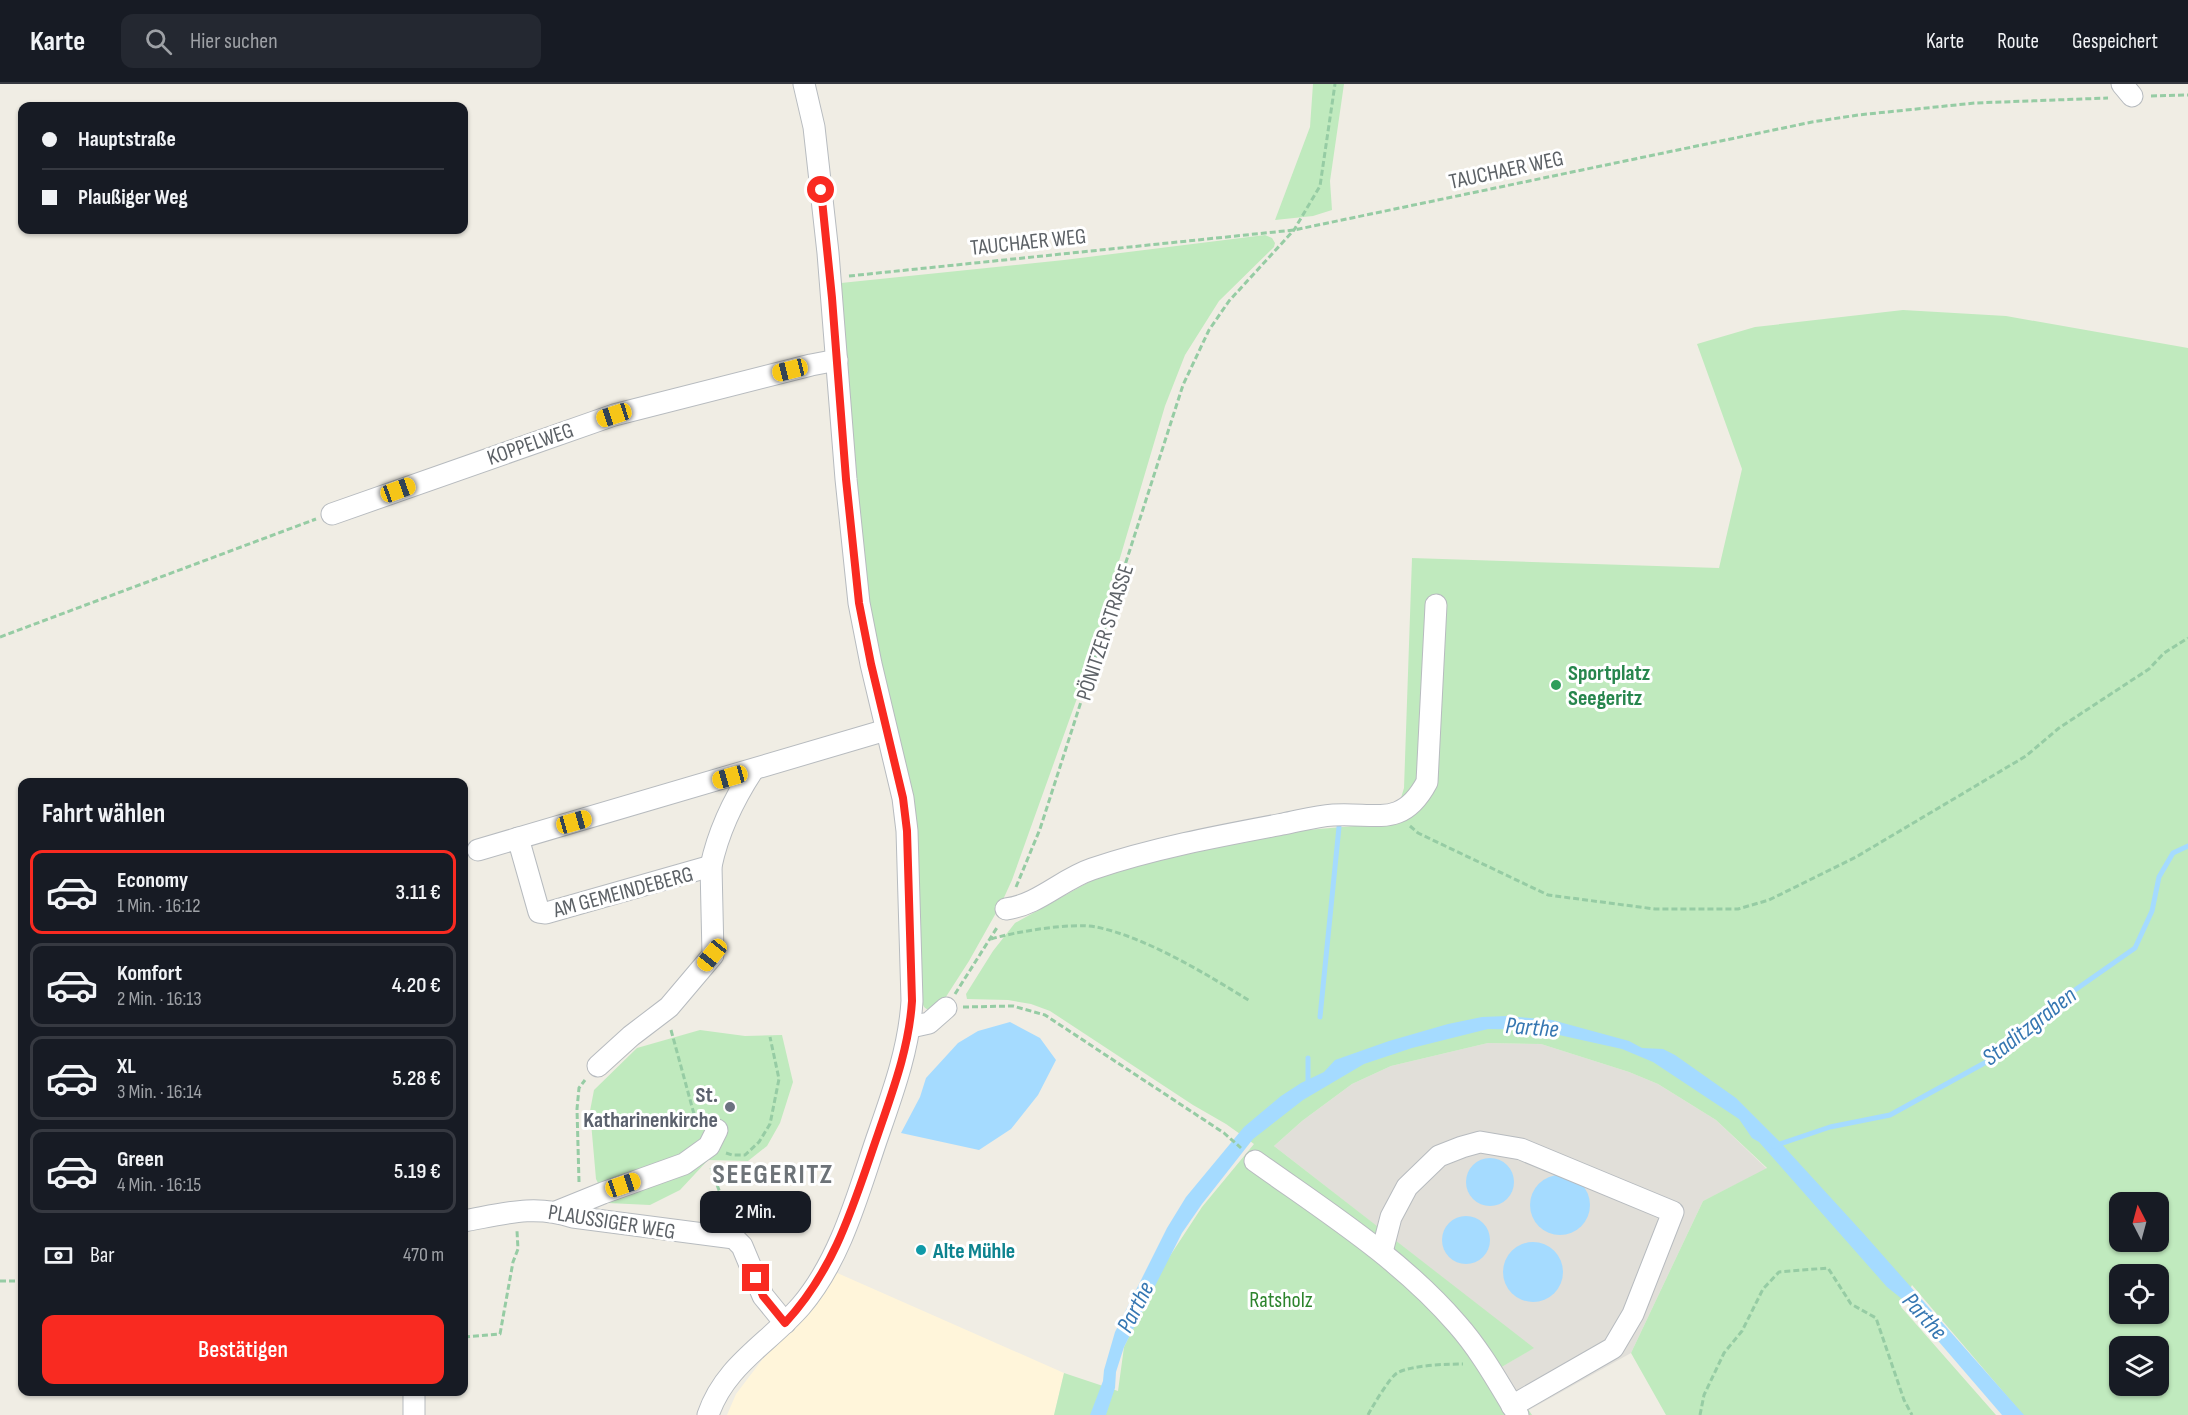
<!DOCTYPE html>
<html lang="de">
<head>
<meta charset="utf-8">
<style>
	body { margin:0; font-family:"Sofia Sans Condensed",sans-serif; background:#242831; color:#f1f3f6; height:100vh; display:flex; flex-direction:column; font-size:22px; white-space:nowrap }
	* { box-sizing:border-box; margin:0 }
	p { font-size:20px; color:#9ea1a6 }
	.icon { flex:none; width:33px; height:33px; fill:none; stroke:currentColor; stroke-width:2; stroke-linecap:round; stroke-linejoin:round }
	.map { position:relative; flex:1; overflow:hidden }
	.details { position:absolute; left:18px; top:694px; width:450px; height:618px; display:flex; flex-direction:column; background:#171b24; border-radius:12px; box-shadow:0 2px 4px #0004 }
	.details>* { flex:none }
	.hud { position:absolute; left:18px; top:18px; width:450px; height:132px; border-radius:12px; box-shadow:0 2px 4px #0004; display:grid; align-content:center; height:132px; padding:0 24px; background:#171b24 }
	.needle { width:39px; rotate:354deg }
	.tools { position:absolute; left:2109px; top:1108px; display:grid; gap:12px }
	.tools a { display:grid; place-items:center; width:60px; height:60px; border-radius:12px; background:#171b24; box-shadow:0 2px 4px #0004; font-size:30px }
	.end { position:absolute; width:27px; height:27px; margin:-14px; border:8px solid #f92a21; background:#fff; box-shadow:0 0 0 3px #fff }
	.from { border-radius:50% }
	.bubble { position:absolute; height:42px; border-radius:12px; background:#171b24; box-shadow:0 2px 4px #0004; font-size:20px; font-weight:600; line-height:42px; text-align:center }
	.car { position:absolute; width:18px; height:36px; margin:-18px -9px; border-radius:8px; box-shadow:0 0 4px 2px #0007; background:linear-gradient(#f5c518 24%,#345 0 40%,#f5c518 0 76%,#345 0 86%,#f5c518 0) }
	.hud b { display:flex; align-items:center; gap:21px; height:57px; font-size:22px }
	.hud b+b { border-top:2px solid #363941 }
	.hud i { width:15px; height:15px; background:#f1f3f6 }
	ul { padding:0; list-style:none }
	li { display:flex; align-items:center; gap:18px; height:84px; margin:0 12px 9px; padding:0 12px; border:3px solid #363941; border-radius:12px }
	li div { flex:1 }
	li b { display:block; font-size:22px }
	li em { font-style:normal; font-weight:600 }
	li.on { border-color:#f92a21 }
	li>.icon { width:54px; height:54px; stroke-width:1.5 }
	h2 { padding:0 24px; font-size:27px; line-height:72px }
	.pay { display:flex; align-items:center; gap:15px; height:66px; padding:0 24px; font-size:22px }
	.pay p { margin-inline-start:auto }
	.cta { display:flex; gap:12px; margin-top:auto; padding:12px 24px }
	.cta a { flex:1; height:69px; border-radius:12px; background:#f92a21; color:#fff; font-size:24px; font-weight:600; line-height:69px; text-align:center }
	header { display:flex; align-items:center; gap:36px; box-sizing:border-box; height:84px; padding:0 30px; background:#171b24; border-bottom:2px solid #363941 }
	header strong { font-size:28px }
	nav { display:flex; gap:33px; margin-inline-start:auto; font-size:21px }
	.search { width:420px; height:54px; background:#242831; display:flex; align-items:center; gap:15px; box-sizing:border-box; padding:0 21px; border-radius:12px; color:#9ea1a6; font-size:22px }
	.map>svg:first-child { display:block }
</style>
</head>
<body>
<header>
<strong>Karte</strong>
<div class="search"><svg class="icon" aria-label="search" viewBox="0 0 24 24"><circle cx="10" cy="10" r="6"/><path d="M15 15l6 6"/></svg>Hier suchen</div>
<nav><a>Karte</a><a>Route</a><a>Gespeichert</a></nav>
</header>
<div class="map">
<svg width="2188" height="1331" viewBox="0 0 2188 1331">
	<rect width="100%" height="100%" fill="#f0ede4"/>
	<!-- commercial -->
	<polygon fill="#fff5da" points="835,1188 1064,1289 1054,1331 727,1331 736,1310 765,1272 815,1223"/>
	<!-- industrial -->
	<polygon fill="#e1dfd9" points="1488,959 1541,960 1629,988 1658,1000 1716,1036 1767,1085 1703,1117 1631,1269 1529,1326 1500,1284 1533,1264 1274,1062 1302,1037 1352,1000 1391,982"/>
	<!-- green -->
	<g fill="#c0eabe" fill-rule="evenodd">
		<polygon points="1313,0 1344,0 1330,97 1332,126 1313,132 1275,136 1310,43"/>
		<path d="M1265 151 1272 154 1275 159 1274 163 1219 217 1185 271 1165 322 1085 592 1012 796 1001 820 969 877 942 919 933 927C925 925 923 924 922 916L916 760 869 530 853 371 841 199 1064 176Z"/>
		<path d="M1903 226 2006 232 2188 264V1331H2023L1912 1201 1901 1223 1996 1331H1666L1631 1269 1703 1117 1767 1084 1716 1036 1658 1000 1629 988 1541 960 1488 959 1391 982 1352 1000 1302 1037 1274 1062 1534 1264 1500 1284 1532 1331H1054L1064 1289 1118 1307 1124 1263 1166 1178 1202 1123 1254 1060 1226 1040 1193 1021 1050 927 1031 920 1008 916 967 915 966 910 993 867 1015 839 1107 788 1167 770 1243 759 1295 747 1378 740 1400 717 1404 704 1412 474 1719 484 1742 385 1697 260 1755 243ZM2120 1119H2158V1158H2120ZM2120 1191H2158V1230H2120ZM2120 1263H2158V1302H2120Z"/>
		<polygon points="700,946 745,952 782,951 793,998 780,1039 767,1062 748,1077 708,1076 680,1106 650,1121 608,1119 596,1095 590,1027 594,1006 637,964"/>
	</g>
	<!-- water -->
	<g fill="#a5dbff">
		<polygon points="1507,932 1552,936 1629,957 1642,964 1663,965 1675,971 1736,1014 1778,1056 1864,1150 2024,1331 2002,1331 1921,1237 1912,1223 1887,1203 1759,1058 1752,1054 1739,1035 1653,978 1622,965 1559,951 1532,946 1488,945 1412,964 1364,980 1303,1016 1253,1055 1202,1120 1182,1149 1124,1263 1116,1288 1115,1304 1106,1331 1090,1331 1103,1297 1104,1286 1115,1248 1167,1144 1186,1113 1244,1043 1281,1012 1301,999 1324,988 1335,976 1389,957 1448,940 1482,933"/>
		<polygon points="1010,938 1040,954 1056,976 1038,1011 1011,1045 979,1066 901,1049 920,1013 926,994 958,959 978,947"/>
		<circle cx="1490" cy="1098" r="24"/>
		<circle cx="1560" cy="1121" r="30"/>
		<circle cx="1466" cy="1156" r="24"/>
		<circle cx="1533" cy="1188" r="30"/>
	</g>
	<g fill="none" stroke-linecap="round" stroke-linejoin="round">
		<!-- stream -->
		<g stroke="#a5dbff" stroke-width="5">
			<polyline points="1320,933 1339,743"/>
			<polyline points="1308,974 1308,1002"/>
			<polyline points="1774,1062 1830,1043 1890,1031 1999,971 2055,920 2135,864 2152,827 2159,793 2173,769 2188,762"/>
		</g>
		<!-- minor casing -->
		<g stroke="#b7bbbf" stroke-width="23">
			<g id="minor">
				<polyline points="2122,0 2132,12"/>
				<polyline points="332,430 614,331 811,281 837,276"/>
				<polyline points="518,754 539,828 546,829 711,782"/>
				<polyline points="478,766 886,646"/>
				<path d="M1006 825C1038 821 1062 795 1092 785 1154 764 1219 752 1283 740 1299 737 1316 732 1333 731 1376 728 1402 745 1427 698L1436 521"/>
				<polyline points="911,943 929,939 946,924"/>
				<path d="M598 982 631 952 669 923 713 871 711 782C718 749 734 715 753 686"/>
				<path d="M1255 1077C1325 1127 1400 1174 1457 1240 1481 1267 1499 1300 1518 1331"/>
				<polyline points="556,1128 603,1109 684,1080 709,1062 717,1046"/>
				<path d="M464 1137C503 1130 534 1120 573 1133L734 1154 742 1162 763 1212 785 1239"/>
				<polyline points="1382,1168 1391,1133 1407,1103 1439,1072 1462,1063 1480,1058 1521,1065 1673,1128 1633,1230 1613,1264 1512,1322"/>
				<polyline points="414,1331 414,1308"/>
				<path d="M708 1331C725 1281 768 1260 801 1222 840 1176 857 1113 876 1057 892 1011 909 966 912 917L907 747 903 714 871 580 859 519 846 395 828 169 814 43 804 0"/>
			</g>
		</g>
		<!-- path -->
		<g stroke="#96cca4" stroke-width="3" stroke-dasharray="6 3" stroke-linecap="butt">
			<polyline points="2151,12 2188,11"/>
			<polyline points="849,192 1294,146 1812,38 1858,31 1975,19 2108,14"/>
			<polyline points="0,553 316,435"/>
			<polyline points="1410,742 1418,749 1548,811 1655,825 1738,825 1769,816 1856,773 2026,672 2059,644 2149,585 2164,569 2188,554"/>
			<polyline points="1016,803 1040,745 1183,301 1209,246 1229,217 1294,146 1320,102 1335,0"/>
			<path d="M991 855C1014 848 1073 838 1096 843 1146 853 1206 890 1250 917"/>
			<polyline points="955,910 998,842"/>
			<polyline points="963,923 1013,922 1045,931 1224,1049 1241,1064"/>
			<polyline points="671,946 697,1041"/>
			<polyline points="726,1069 732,1071 745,1071 759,1058 770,1040 779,995 770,953"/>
			<polyline points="711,1084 729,1134"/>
			<polyline points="579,1098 577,1025 579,1004 585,996"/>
			<polyline points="0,1197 22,1197"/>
			<polyline points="464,1253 500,1250 513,1178 518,1165 517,1147"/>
			<path d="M1368 1331C1372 1323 1390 1293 1397 1289 1411 1281 1447 1280 1463 1280"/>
			<polyline points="1700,1331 1704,1311 1724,1269 1742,1247 1763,1205 1779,1188 1828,1184 1851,1220 1876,1234 1904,1316 1912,1331"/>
		</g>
		<!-- minor -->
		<use href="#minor" stroke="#fff" stroke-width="21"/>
	</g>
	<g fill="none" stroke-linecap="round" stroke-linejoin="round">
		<!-- route -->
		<path stroke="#f92a21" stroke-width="8" d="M756 1194 763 1212 785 1239C836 1184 854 1119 878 1050 893 1006 909 964 912 917L907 747 903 714 871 580 859 519 846 395 832 214 821 106"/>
	</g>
	<!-- markers -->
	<circle fill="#2e9e5b" stroke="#fff" stroke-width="2" cx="1556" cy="601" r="6"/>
	<circle fill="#6b7280" stroke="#fff" stroke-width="2" cx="730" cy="1023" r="6"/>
	<circle fill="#0f9aa8" stroke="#fff" stroke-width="2" cx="921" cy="1166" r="6"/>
	<g text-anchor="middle" stroke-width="6" stroke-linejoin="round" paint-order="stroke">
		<!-- street labels -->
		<g font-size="22" fill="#5c6166" stroke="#fff">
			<text transform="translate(1506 85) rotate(-12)" y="8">TAUCHAER WEG</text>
			<text transform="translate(1028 157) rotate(-6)" y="8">TAUCHAER WEG</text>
			<text transform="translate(530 359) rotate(-19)" y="8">KOPPELWEG</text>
			<text transform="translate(1104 548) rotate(-72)" y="8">PÖNITZER STRASSE</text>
			<text transform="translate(623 807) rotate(-15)" y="8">AM GEMEINDEBERG</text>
			<text transform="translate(612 1137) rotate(9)" y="8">PLAUSSIGER WEG</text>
		</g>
		<!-- leisure labels -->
		<g font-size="22" font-weight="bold" fill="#27864d" stroke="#fff" text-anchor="start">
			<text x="1568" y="596">Sportplatz<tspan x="1568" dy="25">Seegeritz</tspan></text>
		</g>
		<!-- worship labels -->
		<g font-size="22" font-weight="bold" fill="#5b616d" stroke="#fff" text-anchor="end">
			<text x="718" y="1018">St.<tspan x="718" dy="25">Katharinenkirche</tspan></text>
		</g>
		<!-- culture labels -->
		<g font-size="22" font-weight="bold" fill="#0d838f" stroke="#fff" text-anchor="start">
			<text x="933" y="1174">Alte Mühle</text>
		</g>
		<!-- park labels -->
		<g font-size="22" fill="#2d842d" stroke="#fff">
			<text x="1281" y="1223">Ratsholz</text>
		</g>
		<!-- water labels -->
		<g font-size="24" font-style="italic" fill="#3677b2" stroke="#fff">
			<text transform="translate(2029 942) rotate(-38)" y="8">Staditzgraben</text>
			<text transform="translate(1532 943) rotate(4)" y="8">Parthe</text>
			<text transform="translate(1135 1223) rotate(-63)" y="8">Parthe</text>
			<text transform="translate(1925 1232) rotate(48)" y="8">Parthe</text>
		</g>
		<!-- district labels -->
		<g font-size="28" font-weight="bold" letter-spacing="1.5" fill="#6d7378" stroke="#fff">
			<text x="773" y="1099">SEEGERITZ</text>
		</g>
	</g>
</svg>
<div class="tools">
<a><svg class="needle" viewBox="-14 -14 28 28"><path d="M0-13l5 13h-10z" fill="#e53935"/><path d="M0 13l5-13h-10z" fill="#9ea1a6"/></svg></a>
<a><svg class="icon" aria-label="locate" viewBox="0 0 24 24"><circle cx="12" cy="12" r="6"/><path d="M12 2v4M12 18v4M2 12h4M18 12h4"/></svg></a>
<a><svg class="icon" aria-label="layers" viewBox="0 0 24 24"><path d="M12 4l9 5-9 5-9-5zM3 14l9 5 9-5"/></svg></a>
</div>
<i class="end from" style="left:821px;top:106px"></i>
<i class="end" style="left:756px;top:1194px"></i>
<div class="bubble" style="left:700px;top:1107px;width:111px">2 Min.</div>
<i class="car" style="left:790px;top:286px;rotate:256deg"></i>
<i class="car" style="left:614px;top:331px;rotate:252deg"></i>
<i class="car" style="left:398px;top:406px;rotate:70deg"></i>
<i class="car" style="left:730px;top:693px;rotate:254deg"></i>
<i class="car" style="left:574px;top:738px;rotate:74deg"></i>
<i class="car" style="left:712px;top:871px;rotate:219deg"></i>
<i class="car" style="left:623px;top:1101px;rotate:71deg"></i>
<div class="hud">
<b><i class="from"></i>Hauptstraße</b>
<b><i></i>Plaußiger Weg</b>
</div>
<section class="details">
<h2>Fahrt wählen</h2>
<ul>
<li class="on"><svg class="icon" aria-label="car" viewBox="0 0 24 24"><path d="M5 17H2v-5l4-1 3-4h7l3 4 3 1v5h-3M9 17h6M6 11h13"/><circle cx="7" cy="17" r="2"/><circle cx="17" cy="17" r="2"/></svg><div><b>Economy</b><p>1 Min. · 16:12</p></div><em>3.11 €</em></li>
<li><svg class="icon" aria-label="car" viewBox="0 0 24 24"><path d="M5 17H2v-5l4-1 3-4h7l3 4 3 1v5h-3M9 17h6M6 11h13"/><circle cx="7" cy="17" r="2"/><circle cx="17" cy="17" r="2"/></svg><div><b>Komfort</b><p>2 Min. · 16:13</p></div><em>4.20 €</em></li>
<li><svg class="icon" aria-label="car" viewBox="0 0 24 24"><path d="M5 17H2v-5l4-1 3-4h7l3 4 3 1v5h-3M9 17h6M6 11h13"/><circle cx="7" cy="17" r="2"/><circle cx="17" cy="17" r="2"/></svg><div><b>XL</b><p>3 Min. · 16:14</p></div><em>5.28 €</em></li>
<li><svg class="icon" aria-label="car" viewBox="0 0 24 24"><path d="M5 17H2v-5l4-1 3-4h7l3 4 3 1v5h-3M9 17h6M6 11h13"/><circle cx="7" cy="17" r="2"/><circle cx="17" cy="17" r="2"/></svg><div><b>Green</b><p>4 Min. · 16:15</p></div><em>5.19 €</em></li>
</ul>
<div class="pay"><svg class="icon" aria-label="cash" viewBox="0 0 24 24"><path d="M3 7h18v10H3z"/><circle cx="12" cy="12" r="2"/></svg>Bar<p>470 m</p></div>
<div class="cta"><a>Bestätigen</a></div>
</section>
</div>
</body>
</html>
